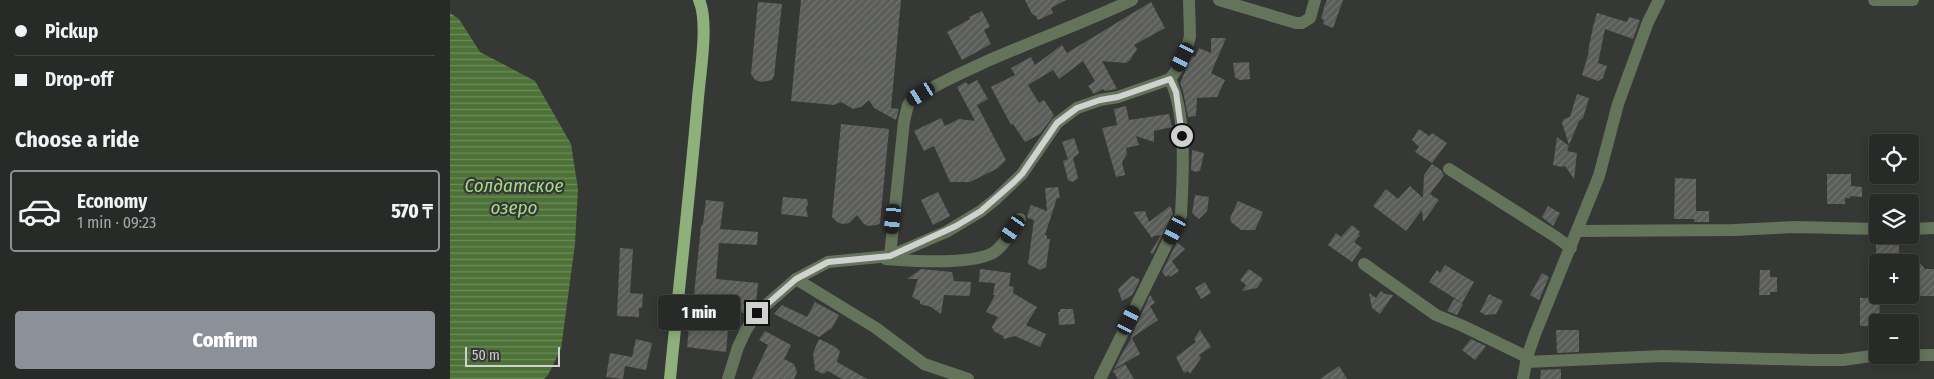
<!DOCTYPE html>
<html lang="en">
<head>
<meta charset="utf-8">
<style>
	body { margin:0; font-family:"Fira Sans Condensed",sans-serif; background:#343634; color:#f1f3f6; height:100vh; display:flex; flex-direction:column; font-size:19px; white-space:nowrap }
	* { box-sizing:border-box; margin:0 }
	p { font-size:16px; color:#a5a7a8 }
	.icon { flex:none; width:28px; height:28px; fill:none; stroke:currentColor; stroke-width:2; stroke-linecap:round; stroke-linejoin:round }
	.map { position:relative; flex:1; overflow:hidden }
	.drawer { display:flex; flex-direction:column; background:#282a28; width:450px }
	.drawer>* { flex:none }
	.banner { display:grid; align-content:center; height:110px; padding:0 15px; background:#282a28 }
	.buttons { position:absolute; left:1419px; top:134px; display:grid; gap:10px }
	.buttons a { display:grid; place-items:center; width:50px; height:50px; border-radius:5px; background:#282a28; box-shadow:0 2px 12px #0003,0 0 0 1px #444645; font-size:25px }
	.scale { position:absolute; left:15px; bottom:12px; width:95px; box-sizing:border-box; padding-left:5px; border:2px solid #d0d2d0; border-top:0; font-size:14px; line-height:18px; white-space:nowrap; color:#d0d2d0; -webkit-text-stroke:4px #363836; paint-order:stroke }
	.end { position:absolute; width:22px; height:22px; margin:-11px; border:6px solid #d0d2d0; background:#111; box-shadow:0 0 0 2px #111 }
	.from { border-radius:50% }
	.bubble { position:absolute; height:35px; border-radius:5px; background:#282a28; box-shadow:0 2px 12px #0003,0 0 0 1px #444645; font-size:16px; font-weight:800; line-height:35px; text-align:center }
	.car { position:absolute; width:15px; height:30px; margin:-15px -8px; border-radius:6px; box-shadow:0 0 4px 1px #0007; background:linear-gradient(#222 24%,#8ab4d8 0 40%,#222 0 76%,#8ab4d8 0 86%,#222 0) }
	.banner b { display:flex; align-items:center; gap:18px; height:48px; font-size:19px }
	.banner b+b { border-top:1px solid #444645 }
	.banner i { width:12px; height:12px; background:#f1f3f6 }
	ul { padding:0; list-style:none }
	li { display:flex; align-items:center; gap:15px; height:82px; margin:0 10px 8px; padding:0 5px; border:2px solid transparent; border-radius:5px }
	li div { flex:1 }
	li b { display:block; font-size:19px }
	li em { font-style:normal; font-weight:800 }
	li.selected { border-color:#8c9099 }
	li>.icon { width:45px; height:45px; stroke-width:1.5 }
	h2 { padding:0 15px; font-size:22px; line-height:60px }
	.cta { display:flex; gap:10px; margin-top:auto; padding:10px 15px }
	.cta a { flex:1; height:58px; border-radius:5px; background:#8c9099; color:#fff; font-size:20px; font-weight:800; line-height:58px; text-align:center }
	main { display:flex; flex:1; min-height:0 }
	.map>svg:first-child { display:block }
</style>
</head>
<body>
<main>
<section class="drawer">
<div class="banner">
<b><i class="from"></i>Pickup</b>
<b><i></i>Drop-off</b>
</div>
<h2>Choose a ride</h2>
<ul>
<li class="selected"><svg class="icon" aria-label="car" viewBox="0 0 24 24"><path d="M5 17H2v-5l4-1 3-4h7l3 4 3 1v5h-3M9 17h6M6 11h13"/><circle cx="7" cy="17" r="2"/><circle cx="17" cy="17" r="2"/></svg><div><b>Economy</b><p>1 min · 09:23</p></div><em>570 ₸</em></li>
</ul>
<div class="cta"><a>Confirm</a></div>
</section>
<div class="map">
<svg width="1484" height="379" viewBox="0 0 1484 379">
	<defs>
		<pattern id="water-rules" width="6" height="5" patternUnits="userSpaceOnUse" patternTransform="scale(1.25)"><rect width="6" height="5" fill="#4d7237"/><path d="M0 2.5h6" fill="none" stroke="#6e8c5c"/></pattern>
		<pattern id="building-hatch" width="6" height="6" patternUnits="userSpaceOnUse" patternTransform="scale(1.25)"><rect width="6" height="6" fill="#5b5d5a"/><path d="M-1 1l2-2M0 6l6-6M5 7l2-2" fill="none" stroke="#727371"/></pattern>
	</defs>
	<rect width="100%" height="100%" fill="#363836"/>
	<!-- water -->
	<polygon fill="url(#water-rules)" points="0,13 9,19 30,52 85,81 121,144 128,189 125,244 111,349 98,375 94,379 0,379"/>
	<!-- building -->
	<g fill="url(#building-hatch)">
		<polygon points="351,0 451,0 441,108 449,109 446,120 424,108 419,100 411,107 403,109 391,102 384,105 341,101"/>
		<polygon points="575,0 616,0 601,8 603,13 588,20 586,16 582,14"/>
		<polygon points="877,0 893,0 883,28 873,24 874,20 871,18 874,9 873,9"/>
		<polygon points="308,2 332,4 324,76 322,80 312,82 305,80 301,74"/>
		<polygon points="701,2 715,28 684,45 687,49 680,60 676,63 652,61 667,89 655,91 653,89 644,94 638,86 645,81 633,61 609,79 603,70 578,85 589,103 594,100 604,115 590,134 575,142 563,124 561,125 541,87 565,75 561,68 581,57 585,65 612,45 617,53"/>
		<polygon points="532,11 540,27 534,30 541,44 512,60 497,32 520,19 519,17"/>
		<polygon points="1147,13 1177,22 1179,17 1190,20 1183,39 1155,29 1148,63 1157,66 1153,78 1148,81 1132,75 1139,52 1138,51 1143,27"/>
		<polygon points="761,38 776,38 761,73 775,80 767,97 747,98 746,116 738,117 733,91 730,83 742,56 745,57 749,48 761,53"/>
		<polygon points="799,62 800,79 789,80 785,77 783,63"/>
		<polygon points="527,80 538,99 527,105 556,160 548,168 520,182 500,182 484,146 474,151 464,131 491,118 495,126 509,119 525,121 507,87 516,82 518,85"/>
		<polygon points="1127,94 1139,98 1133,118 1129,121 1119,145 1112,123 1114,119 1120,117"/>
		<polygon points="676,106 679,120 719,114 722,127 704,131 704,142 686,136 689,145 676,148 677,154 672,162 675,175 666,177 652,128 667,125 664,109"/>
		<polygon points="391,124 439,129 430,223 427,225 417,226 413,223 407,215 399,223 395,224 388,223 382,217"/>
		<polygon points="969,129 979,136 982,133 997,143 982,163 965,152 969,147 962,140"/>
		<polygon points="1107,137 1119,146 1117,151 1127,153 1124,179 1115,166 1111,167 1103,165"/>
		<polygon points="624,138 629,153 623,158 628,178 623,182 618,180 613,161 618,159 612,142"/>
		<polygon points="742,150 754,153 750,171 746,172 741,170"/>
		<polygon points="982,164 991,170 994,175 980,194 989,200 973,222 972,210 956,231 923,206 936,189 948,199 960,186 973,198 974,175"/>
		<polygon points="1377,174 1401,174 1401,186 1412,187 1412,197 1400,196 1400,198 1395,198 1395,204 1377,204"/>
		<polygon points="1225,178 1246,179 1246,211 1259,211 1259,222 1244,222 1244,219 1224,219"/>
		<polygon points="608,187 610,198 607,198 595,235 597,236 597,239 600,239 596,267 590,270 578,264 584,220 578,218 577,216 581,205 597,211 595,188"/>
		<polygon points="488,192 500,216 483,225 471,200"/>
		<polygon points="745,195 759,197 757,211 749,219 742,213"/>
		<polygon points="333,197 357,199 358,204 356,208 358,217 331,214"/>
		<polygon points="256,200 274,202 270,229 308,232 307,245 269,243 266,279 308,283 306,303 298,312 293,313 275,304 273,325 278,330 276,352 237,347 242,300 244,295 251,226 253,224"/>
		<polygon points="788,201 813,212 805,230 791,230 781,222 780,218"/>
		<polygon points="720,206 723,213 703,254 700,253 711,235 704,236 702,238 683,212 695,211 699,222"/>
		<polygon points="1098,206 1110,213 1103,226 1092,217"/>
		<polygon points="902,225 910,232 908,234 910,235 904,242 912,248 902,262 878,245 886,233 891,237"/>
		<rect x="1426" y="241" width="23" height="21"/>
		<polygon points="727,242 735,249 722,261 729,271 720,277 719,275 716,277 712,272"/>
		<polygon points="170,248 183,249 180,293 193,294 192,308 189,308 189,317 167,316"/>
		<polygon points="1467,264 1471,264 1475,269 1484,269 1484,296 1464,296 1464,287 1461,285 1461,267"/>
		<polygon points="995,265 1024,282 1012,303 979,282 987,270 990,273"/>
		<polygon points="471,269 502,272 504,281 521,282 520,294 519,296 494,295 491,314 481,307 470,304 470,301 462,297 468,279 457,279"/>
		<polygon points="530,269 561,273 559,286 564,287 563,293 587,307 576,325 596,334 590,347 565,336 554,339 553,336 544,331 542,327 548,317 536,312 545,295 543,295 545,283 529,282"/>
		<polygon points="799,269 813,279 807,288 792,291 796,285 790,280"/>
		<polygon points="1310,270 1320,270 1320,277 1327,277 1327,292 1320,292 1320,295 1309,295"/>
		<polygon points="1092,273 1099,277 1089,300 1080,295"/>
		<polygon points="682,276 689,279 689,282 682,295 672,301 668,289"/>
		<polygon points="755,282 761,293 751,299 745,288"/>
		<polygon points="931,291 935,294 943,295 930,314 922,308 919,293 926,298"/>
		<polygon points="1039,294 1053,301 1046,314 1036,315 1030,312"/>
		<polygon points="700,295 705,303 700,306 708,320 680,339"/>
		<polygon points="1410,298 1430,298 1429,322 1428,322 1427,326 1410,326"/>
		<polygon points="1004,299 1013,304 1007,315 997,311"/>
		<polygon points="365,302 389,315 382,328 369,337 324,314 332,305 357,317"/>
		<polygon points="610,309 623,309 625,324 609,325 608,312 610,312"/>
		<polygon points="750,330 761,347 749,355 751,358 740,374 738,371 734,373 726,357 746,342 744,339"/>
		<polygon points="1106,330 1129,330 1129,352 1107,353"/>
		<polygon points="315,331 341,345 334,359 344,364 347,372 344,379 302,379 318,345 309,340"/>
		<polygon points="682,338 690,354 664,369 674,350"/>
		<polygon points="186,339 202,343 196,370 175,366 173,379 156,377 160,353 182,357"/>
		<polygon points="369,339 384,346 390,351 387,362 417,379 392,379 378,371 373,374 365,370 363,353"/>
		<polygon points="1021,339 1036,346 1025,360 1012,350"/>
		<polygon points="675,364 684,379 668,379 663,371"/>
		<polygon points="889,366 897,379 870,379"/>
		<polygon points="1111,369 1111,379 1090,379 1091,370"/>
	</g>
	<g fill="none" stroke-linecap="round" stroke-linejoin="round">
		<!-- minor -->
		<g stroke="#64745b" stroke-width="12">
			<polyline points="769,0 846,23 852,23 860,18 865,0"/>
			<polyline points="1424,0 1463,0"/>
			<polyline points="999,169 1106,237 1121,248"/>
			<polyline points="1460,229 1484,228"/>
			<polyline points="1127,231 1284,230 1345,227 1428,229"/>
			<path d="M440 256 454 121 458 105 462 99C531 58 610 34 682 0"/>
			<path d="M436 259C460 261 529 266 547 250 556 242 563 229 570 219"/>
			<polyline points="914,264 986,315 1013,326 1077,357"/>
			<polyline points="346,279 426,328 474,364 518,379"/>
			<polyline points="1076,362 1213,356 1362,360 1393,360 1428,355 1484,355"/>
			<polyline points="278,379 288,347 296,330 307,313 346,279 378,262 440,256 496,232 531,211 546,199 572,174 607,123 627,108 650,100 668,97 720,79 728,68 737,48 740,36 739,0"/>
			<path d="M650 379 731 215C733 175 737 116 720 79"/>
			<polyline points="1073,379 1077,357 1085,334 1149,176 1168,104 1198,22 1209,0"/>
		</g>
		<!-- major -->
		<path stroke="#8eb07b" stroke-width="12" d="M220 379C229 285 240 192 248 98 250 73 259 22 249 0"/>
	</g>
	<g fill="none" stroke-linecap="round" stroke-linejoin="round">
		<!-- route -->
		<polyline stroke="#d0d2d0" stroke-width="6" points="307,313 346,279 378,262 440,256 506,226 531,211 564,182 572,174 607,123 627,108 650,100 668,97 720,79 726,92 732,136"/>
	</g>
	<g text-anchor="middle" stroke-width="4.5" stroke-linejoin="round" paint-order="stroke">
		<!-- water labels -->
		<g font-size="19" font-style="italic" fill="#a6dc87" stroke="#363836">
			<text x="64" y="192">Солдатское<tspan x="64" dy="22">озеро</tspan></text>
		</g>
	</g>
</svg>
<div class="buttons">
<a><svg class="icon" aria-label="locate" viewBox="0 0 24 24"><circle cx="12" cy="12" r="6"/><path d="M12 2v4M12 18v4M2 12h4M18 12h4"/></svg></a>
<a><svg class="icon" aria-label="layers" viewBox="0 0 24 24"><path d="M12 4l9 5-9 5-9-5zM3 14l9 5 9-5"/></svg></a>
<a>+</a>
<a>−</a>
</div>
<div class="scale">50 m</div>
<i class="end from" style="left:732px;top:136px"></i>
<i class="end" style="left:307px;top:313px"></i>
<div class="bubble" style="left:208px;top:295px;width:82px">1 min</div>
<i class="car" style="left:733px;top:57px;rotate:206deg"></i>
<i class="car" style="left:471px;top:94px;rotate:239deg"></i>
<i class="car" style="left:443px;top:219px;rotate:186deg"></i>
<i class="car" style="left:563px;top:229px;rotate:215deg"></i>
<i class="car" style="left:725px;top:230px;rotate:208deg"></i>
<i class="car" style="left:679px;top:320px;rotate:26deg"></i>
</div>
</main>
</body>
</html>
